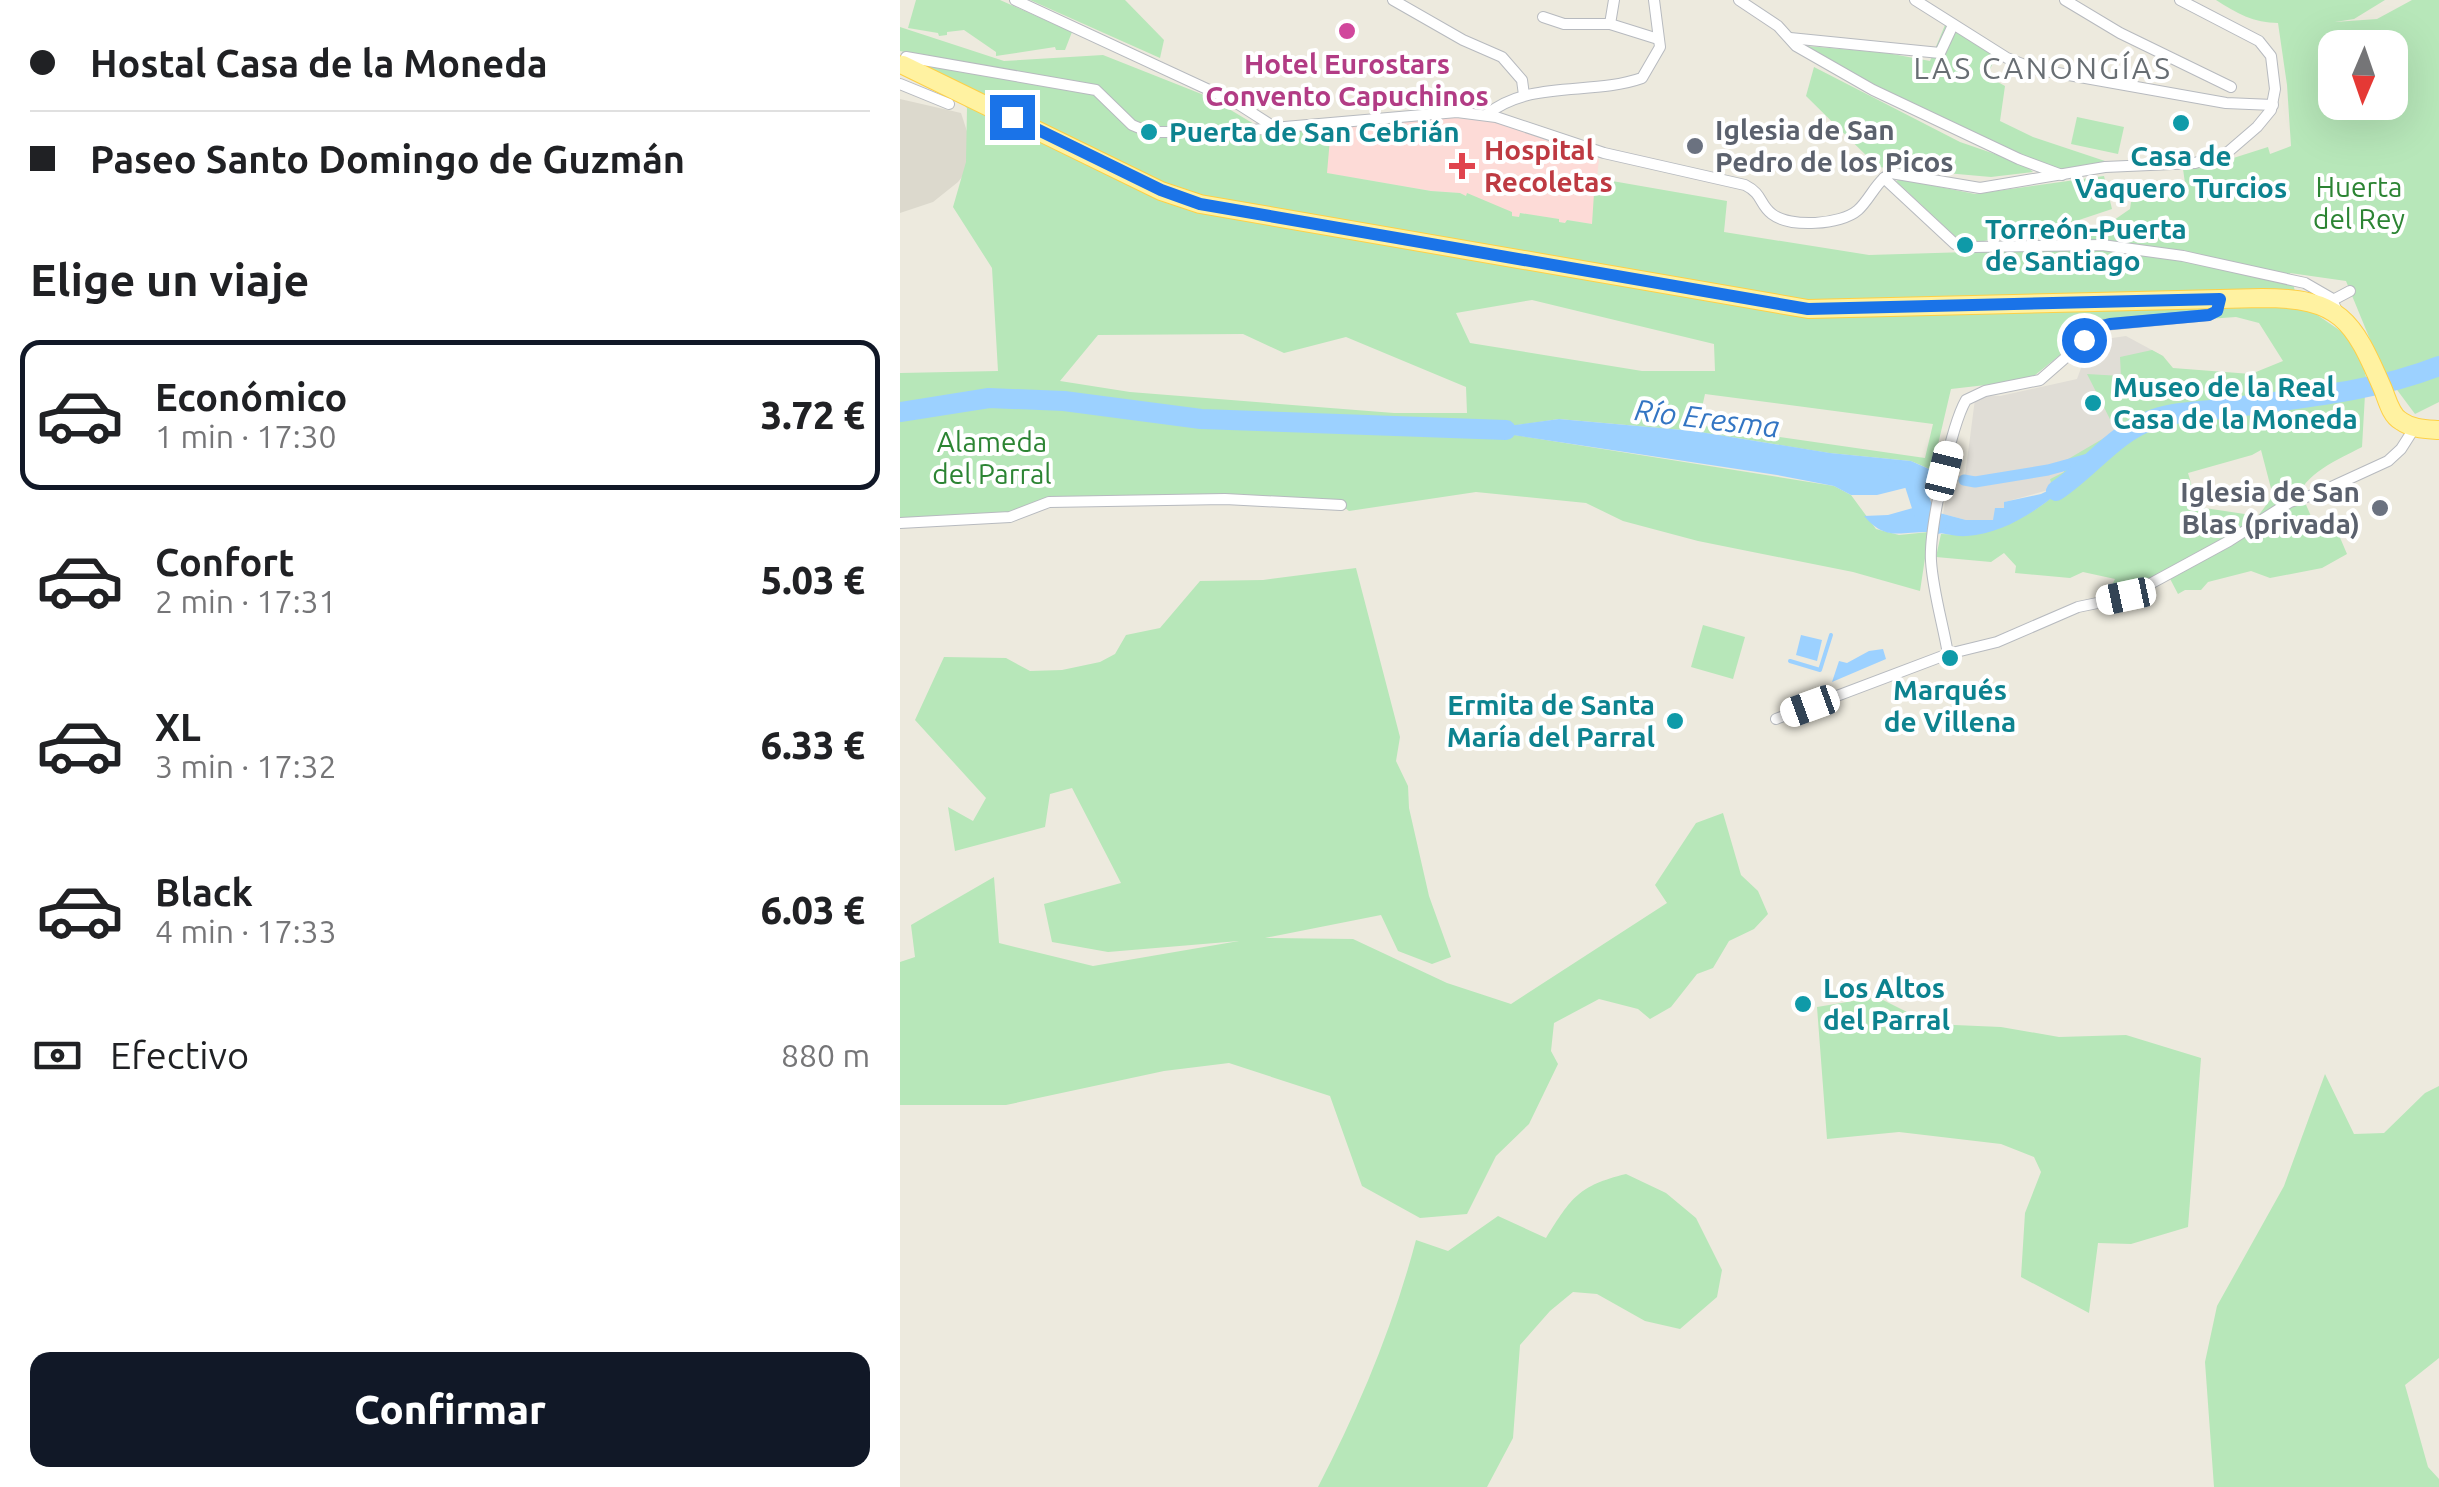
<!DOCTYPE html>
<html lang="es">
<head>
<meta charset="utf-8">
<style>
	body { margin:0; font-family:Ubuntu,sans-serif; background:#f2f2f2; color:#202124; height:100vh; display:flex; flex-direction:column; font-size:38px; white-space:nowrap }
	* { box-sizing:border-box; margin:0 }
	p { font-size:32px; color:#757577 }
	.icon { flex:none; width:55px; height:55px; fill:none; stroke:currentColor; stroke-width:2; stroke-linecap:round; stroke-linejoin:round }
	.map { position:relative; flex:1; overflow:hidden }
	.side { display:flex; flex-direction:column; background:#fff; width:900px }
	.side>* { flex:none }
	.guide { display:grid; align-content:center; height:220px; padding:0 30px; background:#fff }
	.needle { width:65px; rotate:182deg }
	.controls { position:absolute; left:1418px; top:30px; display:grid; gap:20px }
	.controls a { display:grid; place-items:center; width:90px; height:90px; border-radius:20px; background:#fff; box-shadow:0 10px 40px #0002; font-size:50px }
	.end { position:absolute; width:45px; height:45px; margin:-22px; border:12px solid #1a73e8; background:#fff; box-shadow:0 0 0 5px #fff }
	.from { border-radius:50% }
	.car { position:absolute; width:30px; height:60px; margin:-30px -15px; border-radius:12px; box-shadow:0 0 8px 2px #0007; background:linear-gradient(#fff 24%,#345 0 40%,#fff 0 76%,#345 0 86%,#fff 0) }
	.guide b { display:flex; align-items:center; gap:35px; height:95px; font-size:38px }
	.guide b+b { border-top:2px solid #e0e0e0 }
	.guide i { width:25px; height:25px; background:#202124 }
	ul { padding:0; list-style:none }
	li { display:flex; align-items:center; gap:30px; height:150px; margin:0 20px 15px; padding:0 10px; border:5px solid transparent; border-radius:20px }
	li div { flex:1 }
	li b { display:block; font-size:38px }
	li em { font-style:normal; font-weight:800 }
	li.active { border-color:#111827 }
	li>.icon { width:90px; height:90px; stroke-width:1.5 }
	h2 { padding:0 30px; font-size:45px; line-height:120px }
	.pay { display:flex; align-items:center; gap:25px; height:110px; padding:0 30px; font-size:38px }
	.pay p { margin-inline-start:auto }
	.button { display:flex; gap:20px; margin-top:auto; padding:20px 30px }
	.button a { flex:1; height:115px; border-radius:20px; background:#111827; color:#fff; font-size:40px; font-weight:800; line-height:115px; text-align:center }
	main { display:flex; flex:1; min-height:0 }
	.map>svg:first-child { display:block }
</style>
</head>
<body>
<main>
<section class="side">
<div class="guide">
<b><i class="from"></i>Hostal Casa de la Moneda</b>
<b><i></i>Paseo Santo Domingo de Guzmán</b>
</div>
<h2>Elige un viaje</h2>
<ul>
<li class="active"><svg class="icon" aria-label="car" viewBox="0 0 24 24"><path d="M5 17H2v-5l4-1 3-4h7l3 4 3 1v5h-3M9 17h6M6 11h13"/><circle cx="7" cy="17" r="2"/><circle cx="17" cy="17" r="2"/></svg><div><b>Económico</b><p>1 min · 17:30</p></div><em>3.72 €</em></li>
<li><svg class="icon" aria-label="car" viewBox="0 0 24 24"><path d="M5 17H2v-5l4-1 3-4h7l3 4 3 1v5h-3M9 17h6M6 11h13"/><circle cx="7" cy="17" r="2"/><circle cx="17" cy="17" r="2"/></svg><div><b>Confort</b><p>2 min · 17:31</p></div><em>5.03 €</em></li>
<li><svg class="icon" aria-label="car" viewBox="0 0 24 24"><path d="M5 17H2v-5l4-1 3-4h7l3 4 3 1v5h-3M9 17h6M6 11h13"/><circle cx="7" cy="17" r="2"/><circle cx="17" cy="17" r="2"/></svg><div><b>XL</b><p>3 min · 17:32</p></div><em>6.33 €</em></li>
<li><svg class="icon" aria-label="car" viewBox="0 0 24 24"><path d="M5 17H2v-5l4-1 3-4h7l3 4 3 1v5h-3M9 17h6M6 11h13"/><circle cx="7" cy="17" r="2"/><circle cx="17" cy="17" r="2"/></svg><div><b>Black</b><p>4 min · 17:33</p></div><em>6.03 €</em></li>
</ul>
<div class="pay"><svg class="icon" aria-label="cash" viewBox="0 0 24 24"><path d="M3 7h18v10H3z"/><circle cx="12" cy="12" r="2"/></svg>Efectivo<p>880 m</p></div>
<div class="button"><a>Confirmar</a></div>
</section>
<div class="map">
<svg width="1539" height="1487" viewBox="0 0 1539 1487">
	<rect width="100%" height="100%" fill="#edeade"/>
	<!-- industrial -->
	<polygon fill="#e0ddd6" points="1226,336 1263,356 1287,417 1150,479 1152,489 1105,502 1104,508 1093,520 1066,520 1043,514 1050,474 1065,476 1075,399 1081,395 1100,396 1177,379 1191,341"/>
	<!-- education -->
	<polygon fill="#dcd9cd" points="0,99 61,113 76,159 58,182 33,202 0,213"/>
	<!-- medical -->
	<polygon fill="#fddbd7" points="545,117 595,122 699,159 692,224 667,220 666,223 658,222 658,219 620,213 619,217 611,216 559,193 531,191 426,173 431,127"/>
	<!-- green -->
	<g fill="#b7e7b9" fill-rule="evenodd">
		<polygon points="16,0 100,0 172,32 165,50 156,50 155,47 96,56 96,52 64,30 47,32 47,35 39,36 38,33 8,28"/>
		<polygon points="130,0 225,0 264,40 260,58"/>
		<path d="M1316 0H1485L1454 19 1435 22 1477 19 1512 0H1539V402L1515 414 1483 371 1446 281 1390 273 1398 302 1457 342 1466 377 1462 447C1439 459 1402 474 1397 501L1404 500 1413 521 1430 514 1447 554 1422 568 1370 578 1351 571 1308 582 1301 590H1285L1278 594 1267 573 1226 594 1208 593 1215 579 1183 572 1170 578 1115 573 1116 566 1104 553 1091 562 1036 557 1041 534C1093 538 1136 516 1172 479L1152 489 1150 479 1164 472 1163 462 1216 431 1187 374 1221 376 1220 357 1252 350 1263 356 1273 368 1351 374 1383 361 1359 323 1336 317 1195 327 1129 380 1051 389 1032 470 1011 461 929 453 794 431 659 419 584 430 934 486 951 495 976 529 999 535 1029 532 1020 591 953 572 798 541 723 521 686 503 576 492 449 511 441 505 149 502 127 512 0 523V373L98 371 92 268 53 207 66 162 67 108 14 54 0 51V27L104 61 203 55 309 97 364 130 431 127 427 173 531 191 560 193 566 196 567 193 612 212V216L619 217 620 213 659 219V222L665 223 667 220 692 224 695 178 827 201 824 232 969 255 1172 249 1230 209 1231 202 1285 183 1283 169 1302 168 1368 147 1370 154 1391 146 1387 85 1378 23C1354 23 1336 13 1316 0ZM1435 48H1490V102H1435ZM632 300 814 344 815 371H742L570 343 556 313ZM343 334 384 353 446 337 566 387 567 413H494L230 392 160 381 198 335ZM805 394 1033 424 1025 458 798 425ZM1361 450 1373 496 1358 516 1298 507 1288 473 1352 455Z"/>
		<polygon points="1045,25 1096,56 1087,76 1105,86 1100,121 1133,137 1208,162 1163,172 1103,150 965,83 907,46 987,53 1030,61"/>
		<polygon points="914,67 1060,142 1124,164 1133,172 1091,177 978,167 906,96"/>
		<polygon points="1177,117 1224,127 1218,154 1171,144"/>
		<polygon points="1204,176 1212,209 1176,221 1172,229 1163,224 1116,234 1117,238 1109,240 1107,236 1075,243 1074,236 1068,241 1057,238 996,181 1000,179 1075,194"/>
		<polygon points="456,568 500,737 496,761 508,786 509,808 529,896 551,957 532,964 498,951 481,915 365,938 453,939 547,983 611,1004 767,903 755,885 796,823 823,813 841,875 858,891 868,914 854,929 829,941 813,968 797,974 771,1007 750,1019 738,1009 699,999 654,1023 651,1051 658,1064 629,1124 596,1156 567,1214 520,1218 462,1186 430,1096 329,1063 264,1071 106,1105 0,1105 0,962 15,957 11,925 94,877 99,943 193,966 339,941 208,952 152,942 144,904 221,883 172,788 150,794 145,827 55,851 48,807 73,821 86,798 15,720 44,657 106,658 130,671 162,670 200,662 215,654 226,635 260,628 300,581 363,580"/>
		<polygon points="803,625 845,637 833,679 791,667"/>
		<polygon points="977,997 1031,1024 1101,1027 1159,1037 1226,1035 1301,1058 1288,1227 1231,1244 1198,1243 1189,1313 1121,1277 1125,1213 1141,1172 1134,1157 1101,1144 999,1132 927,1139 917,1007"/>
		<polygon points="1425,1074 1454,1134 1484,1133 1525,1093 1539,1086 1539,1358 1505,1385 1528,1467 1539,1479 1539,1487 1314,1487 1305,1362 1317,1306 1384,1186"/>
		<path d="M726 1174 766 1193 796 1218 822 1270 817 1297 780 1329 745 1321 697 1294 673 1292 650 1311 620 1345 613 1438 587 1487H418C459 1408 493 1327 516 1240L548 1251 598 1216 646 1238C672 1197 678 1186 726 1174Z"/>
	</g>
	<!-- water -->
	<g fill="#9cd1ff">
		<polygon points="659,419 794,431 930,453 1011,461 1038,473 1037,480 977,495 951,495 934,486 877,475 580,430"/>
		<path d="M1176 477C1147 504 1109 533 1067 536 1054 537 1041 532 1028 532 998 532 986 541 964 516L988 515 1027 504 1032 511 1066 520H1093L1095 508H1104V502L1141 494Z"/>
		<polygon points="901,635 922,640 917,661 896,655"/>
		<polygon points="983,649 986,659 932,682 939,661 947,663 969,651"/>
	</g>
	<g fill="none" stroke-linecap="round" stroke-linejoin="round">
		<!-- stream -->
		<polyline stroke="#9cd1ff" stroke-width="4" points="890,661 920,670 931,635"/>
		<!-- canal -->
		<polyline stroke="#9cd1ff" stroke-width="11" points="1064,480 1075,482 1148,470 1199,456"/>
		<!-- river -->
		<g stroke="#9cd1ff" stroke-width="20">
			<polyline points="0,412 89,398 164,401 301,419 606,430"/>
			<polyline points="998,472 1013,479 1024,513 1037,524"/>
			<path d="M1156 491C1191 468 1214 433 1254 419 1277 411 1306 411 1330 408 1400 398 1473 392 1539 366"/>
		</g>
		<!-- minor casing -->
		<g stroke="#b7babf" stroke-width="12">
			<g id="minor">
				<polyline points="115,0 335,102 374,127"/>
				<polyline points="493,0 563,40 602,57 622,80 624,95"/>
				<polyline points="839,0 878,26 896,46 973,90 1119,159 1162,175"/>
				<polyline points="1015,0 1107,58 1135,69 1326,103 1373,105"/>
				<polyline points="1165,0 1220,33 1331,87"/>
				<polyline points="643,17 664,24 710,24 758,39"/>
				<polyline points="710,24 714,0"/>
				<polyline points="890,38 1040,53 1053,25"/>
				<path d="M6 57 196 90 232 125 249 132H328L557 112 596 117 704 153 845 185C863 194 859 204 872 214 890 228 941 225 958 210 968 201 974 187 984 178"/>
				<polyline points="0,84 49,104"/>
				<path d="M586 115C631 79 691 96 742 78L760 47 754 0"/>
				<polyline points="984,178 991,173 1080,188 1205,167 1295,163 1328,152 1357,127 1371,110 1375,89 1371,56 1359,41 1280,0"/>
				<polyline points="984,178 1055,244"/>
				<polyline points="1074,247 1202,245 1283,256 1405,283 1431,298 1439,315"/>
				<polyline points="1433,300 1450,291"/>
				<polyline points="0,523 110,517 149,502 325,499 441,505"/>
				<polyline points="1048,654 1097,642 1178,607 1226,597 1329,541 1390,502 1416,494 1488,461 1501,449 1515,427"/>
				<path d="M876 719 1048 654C1043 624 1033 592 1031 561 1029 530 1051 426 1066 400L1085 391 1140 380 1203 325 1309 315 1317 311 1321 299"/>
			</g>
		</g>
		<!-- primary casing -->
		<g stroke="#fed046" stroke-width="20">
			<path id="primary" d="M3 65 261 191 300 204 908 309 1362 298C1440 298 1453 320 1482 387 1487 398 1490 415 1501 421 1512 429 1526 429 1539 430"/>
		</g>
		<!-- minor -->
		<use href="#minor" stroke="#fff" stroke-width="10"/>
		<!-- primary -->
		<use href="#primary" stroke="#fff2a1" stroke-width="18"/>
	</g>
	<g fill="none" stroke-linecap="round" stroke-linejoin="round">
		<!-- route -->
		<polyline stroke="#1a73e8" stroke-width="12" points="112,117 261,190 300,204 908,309 1320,299 1317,311 1309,315 1210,324 1198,327 1184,340"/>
	</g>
	<!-- markers -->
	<circle fill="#d1479c" stroke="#fff" stroke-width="4" cx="447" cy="31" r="10"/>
	<g fill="#0f9aa8" stroke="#fff" stroke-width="4">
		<circle cx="1281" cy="123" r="10"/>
		<circle cx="249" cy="132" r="10"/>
		<circle cx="1065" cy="245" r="10"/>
		<circle cx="1193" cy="403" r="10"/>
		<circle cx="1050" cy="658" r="10"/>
		<circle cx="775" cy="721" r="10"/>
		<circle cx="903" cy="1004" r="10"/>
	</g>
	<g fill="#6b7280" stroke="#fff" stroke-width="4">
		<circle cx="795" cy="146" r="10"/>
		<circle cx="1480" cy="508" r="10"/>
	</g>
	<path fill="#e0444e" stroke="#fff" stroke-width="4" d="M557 151h10v10h10v10h-10v10h-10v-10h-10v-10h10z"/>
	<g text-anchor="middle" stroke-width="8" stroke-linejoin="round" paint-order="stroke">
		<!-- hotel labels -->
		<g font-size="28" font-weight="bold" fill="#b23c85" stroke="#fff">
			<text x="447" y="74">Hotel Eurostars<tspan x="447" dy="32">Convento Capuchinos</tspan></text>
		</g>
		<!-- worship labels -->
		<g font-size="28" font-weight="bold" fill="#5b616d" stroke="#fff" text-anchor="start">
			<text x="815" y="140">Iglesia de San<tspan x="815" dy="32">Pedro de los Picos</tspan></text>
			<text x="1460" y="502" text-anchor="end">Iglesia de San<tspan x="1460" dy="32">Blas (privada)</tspan></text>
		</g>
		<!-- culture labels -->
		<g font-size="28" font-weight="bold" fill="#0d838f" stroke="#fff" text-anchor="start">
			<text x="269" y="142">Puerta de San Cebrián</text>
			<text x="1281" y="166" text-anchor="middle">Casa de<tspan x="1281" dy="32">Vaquero Turcios</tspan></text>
			<text x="1085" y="239">Torreón-Puerta<tspan x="1085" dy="32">de Santiago</tspan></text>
			<text x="1213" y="397">Museo de la Real<tspan x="1213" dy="32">Casa de la Moneda</tspan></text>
			<text x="1050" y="700" text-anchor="middle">Marqués<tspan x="1050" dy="32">de Villena</tspan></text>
			<text x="755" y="715" text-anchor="end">Ermita de Santa<tspan x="755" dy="32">María del Parral</tspan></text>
			<text x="923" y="998">Los Altos<tspan x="923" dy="32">del Parral</tspan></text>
		</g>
		<!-- health labels -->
		<g font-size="28" font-weight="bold" fill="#be3a42" stroke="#fff" text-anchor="start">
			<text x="584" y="160">Hospital<tspan x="584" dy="32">Recoletas</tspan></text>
		</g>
		<!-- park labels -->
		<g font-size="28" fill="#2c8433" stroke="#fff">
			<text x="1459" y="197">Huerta<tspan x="1459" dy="32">del Rey</tspan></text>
			<text x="92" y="452">Alameda<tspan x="92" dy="32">del Parral</tspan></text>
		</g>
		<!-- neighbourhood labels -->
		<g font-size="30" letter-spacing="2.5" fill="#686e73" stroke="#fff">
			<text x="1143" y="79">LAS CANONGÍAS</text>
		</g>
		<!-- water labels -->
		<g font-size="30" font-style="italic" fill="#3375c3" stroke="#fff">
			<text transform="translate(807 419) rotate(7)" y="10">Río Eresma</text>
		</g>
	</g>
</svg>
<div class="controls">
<a><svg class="needle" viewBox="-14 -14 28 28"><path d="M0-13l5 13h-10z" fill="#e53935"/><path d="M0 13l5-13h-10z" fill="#757577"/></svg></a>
</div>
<i class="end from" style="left:1184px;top:340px"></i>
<i class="end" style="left:112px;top:117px"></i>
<i class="car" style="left:1044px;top:471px;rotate:14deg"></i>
<i class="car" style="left:1226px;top:596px;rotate:258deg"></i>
<i class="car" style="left:910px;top:706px;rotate:250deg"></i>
</div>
</main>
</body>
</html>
